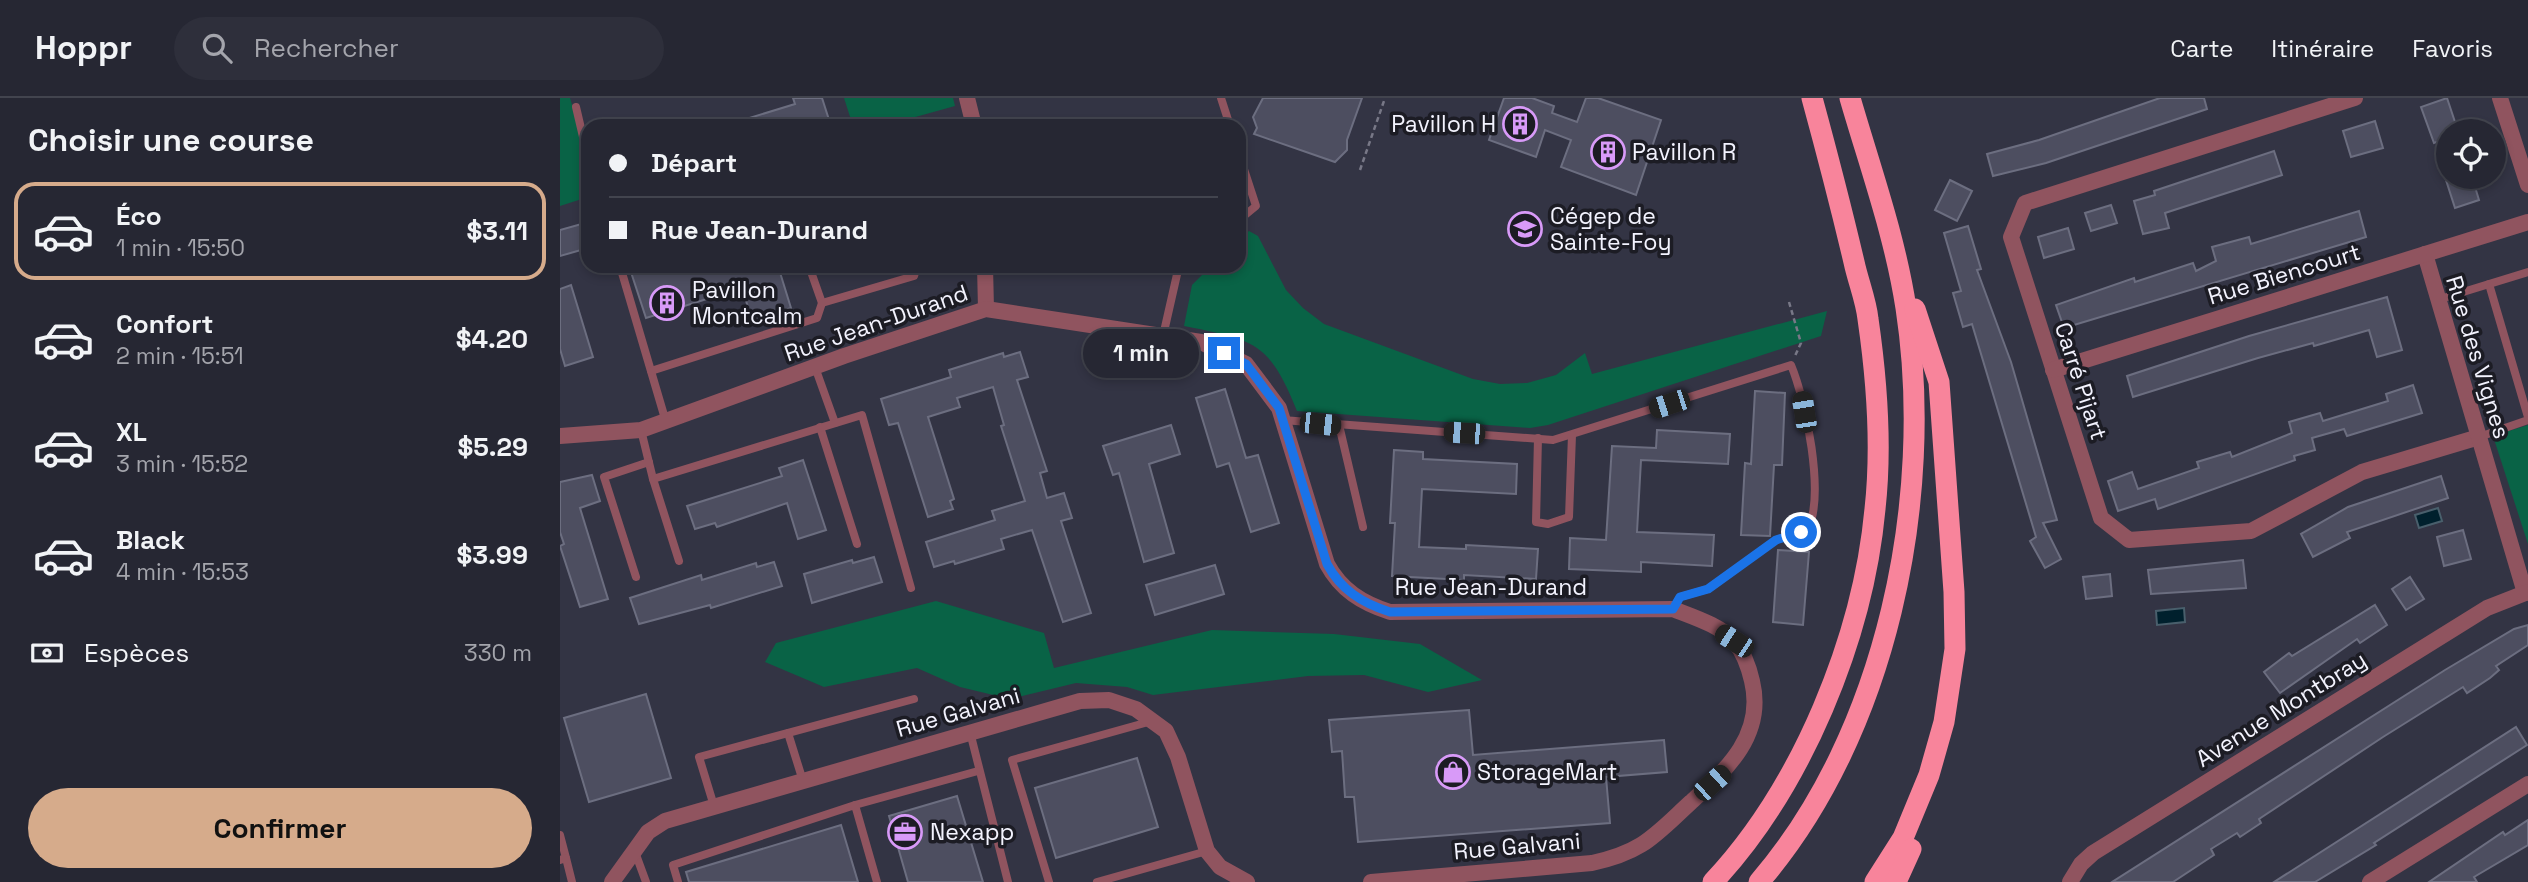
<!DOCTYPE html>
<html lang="fr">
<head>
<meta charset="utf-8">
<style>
	body { margin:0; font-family:"Space Grotesk",sans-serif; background:#2e2f3b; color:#f1f3f6; height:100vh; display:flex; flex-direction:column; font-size:26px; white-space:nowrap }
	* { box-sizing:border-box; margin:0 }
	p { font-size:23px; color:#a4a5ac }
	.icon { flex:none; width:38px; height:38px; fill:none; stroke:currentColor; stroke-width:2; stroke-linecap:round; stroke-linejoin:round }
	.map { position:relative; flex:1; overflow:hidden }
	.details { display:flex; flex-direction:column; background:#262733; width:560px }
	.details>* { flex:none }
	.banner { position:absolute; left:21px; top:21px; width:665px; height:154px; border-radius:21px; box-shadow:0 4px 10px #0003,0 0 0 2px #42444e; display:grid; align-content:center; height:154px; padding:0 28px; background:#262733 }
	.fabs { position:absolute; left:1876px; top:21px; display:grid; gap:14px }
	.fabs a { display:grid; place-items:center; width:70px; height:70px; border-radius:50%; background:#262733; box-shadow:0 4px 10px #0003,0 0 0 2px #42444e; font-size:35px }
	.end { position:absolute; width:32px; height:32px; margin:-16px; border:9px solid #1a73e8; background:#fff; box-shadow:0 0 0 4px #fff }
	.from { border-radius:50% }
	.bubble { position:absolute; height:49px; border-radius:24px; background:#262733; box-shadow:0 4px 10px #0003,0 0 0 2px #42444e; font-size:23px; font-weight:600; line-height:49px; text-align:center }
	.car { position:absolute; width:21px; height:42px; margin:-21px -10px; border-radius:9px; box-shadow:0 0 5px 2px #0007; background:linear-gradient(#222 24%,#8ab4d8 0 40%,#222 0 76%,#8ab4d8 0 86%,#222 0) }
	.banner b { display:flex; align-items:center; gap:24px; height:66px; font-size:26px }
	.banner b+b { border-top:2px solid #42444e }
	.banner i { width:18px; height:18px; background:#f1f3f6 }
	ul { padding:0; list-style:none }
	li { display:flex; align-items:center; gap:21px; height:98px; margin:0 14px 10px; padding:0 14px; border:4px solid transparent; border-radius:21px }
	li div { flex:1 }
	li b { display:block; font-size:26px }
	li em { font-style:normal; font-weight:600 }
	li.current { border-color:#d6ab8b }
	li>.icon { width:63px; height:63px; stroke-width:1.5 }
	h2 { padding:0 28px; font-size:32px; line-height:84px }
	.pay { display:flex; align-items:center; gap:18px; height:77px; padding:0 28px; font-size:26px }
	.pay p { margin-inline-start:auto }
	.primary-button { display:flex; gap:14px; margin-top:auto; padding:14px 28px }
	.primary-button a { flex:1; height:80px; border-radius:42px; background:#d6ab8b; color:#111; font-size:28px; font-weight:600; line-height:80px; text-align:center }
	header { display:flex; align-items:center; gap:42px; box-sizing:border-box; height:98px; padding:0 35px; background:#262733; border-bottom:2px solid #42444e }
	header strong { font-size:33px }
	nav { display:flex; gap:38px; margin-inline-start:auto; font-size:24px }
	.search { width:490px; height:63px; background:#2e2f3b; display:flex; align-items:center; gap:18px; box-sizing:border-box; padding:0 24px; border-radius:38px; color:#a4a5ac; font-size:26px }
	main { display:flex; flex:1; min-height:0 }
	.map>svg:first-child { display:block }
</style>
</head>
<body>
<header>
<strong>Hoppr</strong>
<div class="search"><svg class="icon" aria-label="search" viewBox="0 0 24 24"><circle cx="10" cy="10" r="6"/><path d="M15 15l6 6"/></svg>Rechercher</div>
<nav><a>Carte</a><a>Itinéraire</a><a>Favoris</a></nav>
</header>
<main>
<section class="details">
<h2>Choisir une course</h2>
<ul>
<li class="current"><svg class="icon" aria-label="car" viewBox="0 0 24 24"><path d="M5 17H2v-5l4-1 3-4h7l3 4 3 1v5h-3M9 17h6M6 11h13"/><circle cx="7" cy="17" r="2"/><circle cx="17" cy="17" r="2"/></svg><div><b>Éco</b><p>1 min · 15:50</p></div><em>$3.11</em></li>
<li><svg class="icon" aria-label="car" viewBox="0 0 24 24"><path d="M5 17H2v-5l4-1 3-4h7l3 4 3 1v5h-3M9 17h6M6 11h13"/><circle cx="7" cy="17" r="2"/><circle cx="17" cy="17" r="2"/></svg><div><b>Confort</b><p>2 min · 15:51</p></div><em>$4.20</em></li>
<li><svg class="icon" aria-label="car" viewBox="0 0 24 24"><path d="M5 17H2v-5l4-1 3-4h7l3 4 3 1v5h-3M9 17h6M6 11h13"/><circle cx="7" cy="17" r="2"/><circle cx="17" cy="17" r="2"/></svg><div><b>XL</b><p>3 min · 15:52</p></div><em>$5.29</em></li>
<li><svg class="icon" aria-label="car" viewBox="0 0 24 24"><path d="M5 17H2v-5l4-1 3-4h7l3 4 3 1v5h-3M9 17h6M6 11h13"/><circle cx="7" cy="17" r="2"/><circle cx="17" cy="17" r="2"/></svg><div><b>Black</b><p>4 min · 15:53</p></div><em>$3.99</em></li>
</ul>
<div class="pay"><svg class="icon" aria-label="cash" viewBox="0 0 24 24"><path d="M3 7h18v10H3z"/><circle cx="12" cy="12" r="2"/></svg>Espèces<p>330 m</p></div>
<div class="primary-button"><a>Confirmer</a></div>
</section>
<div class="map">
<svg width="1968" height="784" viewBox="0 0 1968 784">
	<rect width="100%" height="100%" fill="#333444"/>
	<!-- green -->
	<g fill="#096346">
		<path d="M0 0H10C20 32 28 65 28 99L0 108Z"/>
		<polygon points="284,0 393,0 395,8 323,28 293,28"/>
		<path d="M689 133 698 138 726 192 743 210 764 226 913 281 940 286 967 285 996 277 1025 255 1032 276 1267 213 1261 238 988 327 970 330 737 313C709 243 694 242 624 228L632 187 651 168H679V141Z"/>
		<polygon points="1968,327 1968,446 1933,338"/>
		<polygon points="376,503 484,535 494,570 652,532 774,536 860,546 922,582 868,594 804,577 748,578 593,597 567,589 516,585 450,601 400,589 357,570 264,589 205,564 216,545"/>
	</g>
	<!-- water -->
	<g fill="#00202d" stroke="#495f6c" stroke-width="2">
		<polygon points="1878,410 1882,423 1859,430 1855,417"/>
		<polygon points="1624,510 1625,524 1597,527 1596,513"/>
	</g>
	<!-- building -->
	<g fill="#4d4e60" stroke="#6c6e80" stroke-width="2">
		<polygon points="233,0 262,0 271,28 173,28 173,25 235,6"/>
		<polygon points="703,0 802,0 787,42 787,52 775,64 694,36 697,30 693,19"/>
		<polygon points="944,0 972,0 994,8 992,15 1017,24 1026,0 1038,0 1101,22 1076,97 1001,69 1011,42 985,32 976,59 929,42"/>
		<polygon points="1600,0 1644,0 1647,11 1486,65 1433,78 1427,56 1479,42"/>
		<polygon points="1887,0 1898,33 1888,33 1888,40 1874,45 1861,9"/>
		<polygon points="1815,23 1823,50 1791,59 1783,33"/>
		<polygon points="1714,53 1722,77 1605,115 1609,130 1583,136 1574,103 1595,97 1594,93"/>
		<polygon points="1885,79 1912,79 1919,102 1895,110"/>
		<polygon points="1390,82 1412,93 1397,123 1375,112"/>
		<polygon points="1551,107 1557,125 1531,133 1525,115"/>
		<polygon points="1799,113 1806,139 1504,230 1496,207 1574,180 1575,184 1633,165 1636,173 1656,163 1652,149 1689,139 1691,146"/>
		<polygon points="25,125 28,150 0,158 0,132"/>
		<polygon points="1408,128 1421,171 1417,172 1451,264 1497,422 1483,425 1501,461 1485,470 1470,443 1476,439 1412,226 1403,229 1393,195 1401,193 1384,135"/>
		<polygon points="1508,130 1514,151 1484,160 1478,139"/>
		<polygon points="69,168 218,168 231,210 192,222 182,190 86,220"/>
		<polygon points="11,187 33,259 5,268 0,251 0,191"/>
		<polygon points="1827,199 1842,252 1817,259 1809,232 1754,248 1753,245 1698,260 1573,299 1567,278 1689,238"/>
		<polygon points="460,254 468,279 457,282 487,373 480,375 487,400 504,395 512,420 501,423 531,515 503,524 472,432 441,441 444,451 395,466 394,463 374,469 366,444 435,422 432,413 465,403 441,328 444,327 433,289 397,300 400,309 368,319 394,401 390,403 393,411 368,419 338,325 329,327 321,301 391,279 389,272 443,255 444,259"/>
		<polygon points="1853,287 1862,315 1787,338 1784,331 1752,340 1755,352 1734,358 1735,362 1598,411 1595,401 1558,413 1548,383 1572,374 1578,391 1639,370 1637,364 1670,354 1672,359 1732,335 1729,324 1760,315 1763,323 1828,303 1826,296"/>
		<polygon points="665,291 686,360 698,357 719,425 691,434 669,365 657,369 636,300"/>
		<polygon points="1195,293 1225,295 1222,367 1214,367 1210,438 1181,437 1185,365 1191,366"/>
		<polygon points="611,327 620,356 589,366 614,455 584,464 559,375 553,377 543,348"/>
		<polygon points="1097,332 1170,336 1168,366 1081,362 1077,434 1154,437 1152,468 1081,464 1081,474 1009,471 1010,440 1046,442 1052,348 1096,350"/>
		<polygon points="834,352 863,354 863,361 957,366 956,396 862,391 859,449 906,451 906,447 978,451 976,481 904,477 904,482 832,478 835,425 830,425"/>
		<polygon points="243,362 266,432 238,441 227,405 157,429 155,425 135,431 127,408 222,378 219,370"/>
		<polygon points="32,377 40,403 20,410 48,501 20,509 0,448 4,446 0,434 0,384"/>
		<polygon points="1881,378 1888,400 1787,434 1790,440 1753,459 1741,436 1788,409"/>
		<polygon points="1903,432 1911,461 1884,468 1877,439"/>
		<polygon points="1218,452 1249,454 1243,527 1213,524"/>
		<polygon points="314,459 322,484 252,505 244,476 292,462 293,465"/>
		<polygon points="1683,462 1686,490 1591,496 1588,472"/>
		<polygon points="214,464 222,488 151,510 150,507 79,526 70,500 141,477 142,482 196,465 197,469"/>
		<polygon points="655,467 664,496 595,517 586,487"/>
		<polygon points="1550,476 1552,498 1526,501 1523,479"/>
		<polygon points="1850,479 1864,501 1846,512 1832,491"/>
		<polygon points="1815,507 1827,527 1800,545 1797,541 1720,595 1704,574 1729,555 1732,558"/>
		<polygon points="1968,527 1968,547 1936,568 1939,572 1930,580 1907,595 1903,589 1823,639 1699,721 1701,725 1680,739 1677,735 1651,751 1654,757 1613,784 1552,784 1885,572 1954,531"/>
		<polygon points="86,596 111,680 29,704 4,620"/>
		<polygon points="909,612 913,657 1104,642 1107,674 1046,679 1050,725 798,744 794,699 785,699 782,653 772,654 769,622"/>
		<polygon points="1956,629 1967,647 1814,745 1816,747 1755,784 1714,784"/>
		<polygon points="577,660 598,729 496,760 475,690"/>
		<polygon points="397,698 423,784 348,784 329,718"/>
		<polygon points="1968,722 1968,747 1914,779 1917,784 1869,784 1943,734 1945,737"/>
		<polygon points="281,727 298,784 129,784 126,774"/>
	</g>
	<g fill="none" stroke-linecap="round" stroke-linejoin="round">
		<!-- path -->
		<g stroke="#787887" stroke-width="2.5" stroke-dasharray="5 3.5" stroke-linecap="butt">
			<polyline points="800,72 825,0"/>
			<polyline points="1229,204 1241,245 1235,258"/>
		</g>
		<!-- lane -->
		<g stroke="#90545f" stroke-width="8">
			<polyline points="661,0 670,28"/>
			<polyline points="16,9 28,60"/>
			<polyline points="679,56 696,108 679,122"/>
			<polyline points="60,168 106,324"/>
			<polyline points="249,168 262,205"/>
			<polyline points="1929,186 1968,319"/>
			<polyline points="1877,202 1968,174"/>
			<polyline points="603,238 618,172 623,168"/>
			<polyline points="255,269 275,325"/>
			<polyline points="91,273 257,220 262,205 354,178 357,168"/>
			<path d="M722 322 993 342 1231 267C1246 303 1265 396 1248 431L1216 442 1148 491 1120 499 1113 511"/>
			<polyline points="779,327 803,429"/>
			<polyline points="260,329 297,446"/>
			<polyline points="81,332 93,381"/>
			<polyline points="1919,339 1968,322"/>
			<polyline points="978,340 976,424 988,426 1009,419 1012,337"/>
			<polyline points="119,463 93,381 302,317 351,490"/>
			<polyline points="76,479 44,379 89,364"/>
			<polyline points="410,634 448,784"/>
			<polyline points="228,635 243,683"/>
			<polyline points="295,707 418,673"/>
			<polyline points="154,708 139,659 354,601"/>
			<polyline points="0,737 6,760"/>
			<polyline points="75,754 86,784"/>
			<polyline points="0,762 6,760 12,784"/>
			<polyline points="118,784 113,767 295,707 317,784"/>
			<polyline points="489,784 452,662 592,623"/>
			<polyline points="537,784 647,753"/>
		</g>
		<!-- street -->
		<g stroke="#90545f" stroke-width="16">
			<polyline points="407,0 414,28"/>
			<polyline points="1795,0 1465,105 1451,139 1541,420 1569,442 1691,433 1802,374 1919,339"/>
			<polyline points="1940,0 1968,87"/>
			<polyline points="1865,156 1965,495"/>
			<polyline points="425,168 426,211"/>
			<polyline points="1493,272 1968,124"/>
			<path d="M0 338 81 332 284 258 426 211 641 244 686 266 719 310 767 466C781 492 802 505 830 514L1113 511C1133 519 1160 527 1175 544 1183 554 1189 570 1192 583 1205 637 1167 671 1131 704 1094 738 1083 754 1032 765L811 784"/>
			<polyline points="52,784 88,734 105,723 520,603 549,602 576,611 606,633 618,659 647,753 660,769 687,784"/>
			<polyline points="1510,784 1521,766 1533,755 1927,510 1968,494"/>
			<polyline points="1810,784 1968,686"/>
		</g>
		<!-- highway -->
		<g stroke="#f8849b" stroke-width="21">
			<path d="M1153 784C1242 689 1303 540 1315 411 1322 348 1317 283 1308 221 1306 202 1298 183 1294 164 1281 109 1267 55 1252 0"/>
			<path d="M1199 784C1327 636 1375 400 1346 210 1335 138 1310 69 1290 0"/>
			<polyline points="1315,784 1343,740 1369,677 1384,624 1395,551 1394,494 1379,284 1355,211"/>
			<polyline points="1336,784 1351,751"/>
		</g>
	</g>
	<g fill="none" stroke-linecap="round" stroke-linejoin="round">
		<!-- route -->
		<path stroke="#1a73e8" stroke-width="9" d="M664 255 686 266 719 310 767 466C781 492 802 505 830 514L1113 511 1120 499 1148 491 1216 442 1241 434"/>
	</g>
	<!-- icons -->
	<defs>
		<g id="building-ring" transform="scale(1.75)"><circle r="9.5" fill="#1c1c24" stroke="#d89af8" stroke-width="1.5"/><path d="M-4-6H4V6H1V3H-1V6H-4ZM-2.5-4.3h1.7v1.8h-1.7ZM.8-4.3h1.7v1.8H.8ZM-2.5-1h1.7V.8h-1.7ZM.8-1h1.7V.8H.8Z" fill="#d89af8"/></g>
		<g id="university-ring" transform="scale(1.75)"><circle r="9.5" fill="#1c1c24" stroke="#d89af8" stroke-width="1.5"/><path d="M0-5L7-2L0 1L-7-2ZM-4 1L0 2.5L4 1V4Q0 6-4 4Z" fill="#d89af8"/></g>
		<g id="shop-ring" transform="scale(1.75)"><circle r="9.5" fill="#1c1c24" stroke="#d89af8" stroke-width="1.5"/><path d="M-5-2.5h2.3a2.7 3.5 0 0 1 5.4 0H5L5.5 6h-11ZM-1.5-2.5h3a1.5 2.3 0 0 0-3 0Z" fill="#d89af8"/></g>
		<g id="office-ring" transform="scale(1.75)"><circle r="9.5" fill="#1c1c24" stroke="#d89af8" stroke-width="1.5"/><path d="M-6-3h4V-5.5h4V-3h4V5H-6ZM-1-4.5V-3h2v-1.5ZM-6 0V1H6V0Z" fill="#d89af8"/></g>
	</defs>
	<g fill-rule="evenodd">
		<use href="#building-ring" x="960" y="26"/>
		<use href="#building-ring" x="1048" y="54"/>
		<use href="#university-ring" x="965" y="131"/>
		<use href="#building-ring" x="107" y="205"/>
		<use href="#shop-ring" x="893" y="674"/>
		<use href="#office-ring" x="345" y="734"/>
	</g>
	<g text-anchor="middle" stroke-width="7" stroke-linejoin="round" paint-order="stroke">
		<!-- poi labels -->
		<g font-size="23" fill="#f3f3fe" stroke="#1c1c24" text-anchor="start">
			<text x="936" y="34" text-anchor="end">Pavillon H</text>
			<text x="1072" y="62">Pavillon R</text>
			<text x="990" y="126">Cégep de<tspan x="990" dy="26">Sainte-Foy</tspan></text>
			<text x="132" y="200">Pavillon<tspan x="132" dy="26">Montcalm</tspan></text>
			<text x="917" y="682">StorageMart</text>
			<text x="370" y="742">Nexapp</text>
		</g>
		<!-- street labels -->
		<g font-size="23" fill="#f3f3fe" stroke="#1c1c24">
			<text transform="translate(1724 176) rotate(-17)" y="8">Rue Biencourt</text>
			<text transform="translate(316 225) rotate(-19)" y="8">Rue Jean-Durand</text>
			<text transform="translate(1918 259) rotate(73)" y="8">Rue des Vignes</text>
			<text transform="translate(1521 283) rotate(72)" y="8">Carré Pijart</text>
			<text x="931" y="497">Rue Jean-Durand</text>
			<text transform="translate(1721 611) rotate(-32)" y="8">Avenue Montbray</text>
			<text transform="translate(398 614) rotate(-16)" y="8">Rue Galvani</text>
			<text transform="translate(957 748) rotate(-5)" y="8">Rue Galvani</text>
		</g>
	</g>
</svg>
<div class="fabs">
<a><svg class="icon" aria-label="locate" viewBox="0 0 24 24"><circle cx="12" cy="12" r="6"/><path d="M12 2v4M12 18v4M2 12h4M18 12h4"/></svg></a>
</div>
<i class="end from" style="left:1241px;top:434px"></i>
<i class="end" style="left:664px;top:255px"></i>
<div class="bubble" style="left:523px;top:231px;width:116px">1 min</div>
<i class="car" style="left:1109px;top:306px;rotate:252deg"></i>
<i class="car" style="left:1244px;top:314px;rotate:351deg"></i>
<i class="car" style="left:760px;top:326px;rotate:96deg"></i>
<i class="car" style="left:904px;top:335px;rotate:274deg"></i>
<i class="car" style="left:1174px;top:543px;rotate:303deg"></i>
<i class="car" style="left:1152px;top:685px;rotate:48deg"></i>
<div class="banner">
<b><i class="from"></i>Départ</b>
<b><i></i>Rue Jean-Durand</b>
</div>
</div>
</main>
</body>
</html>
